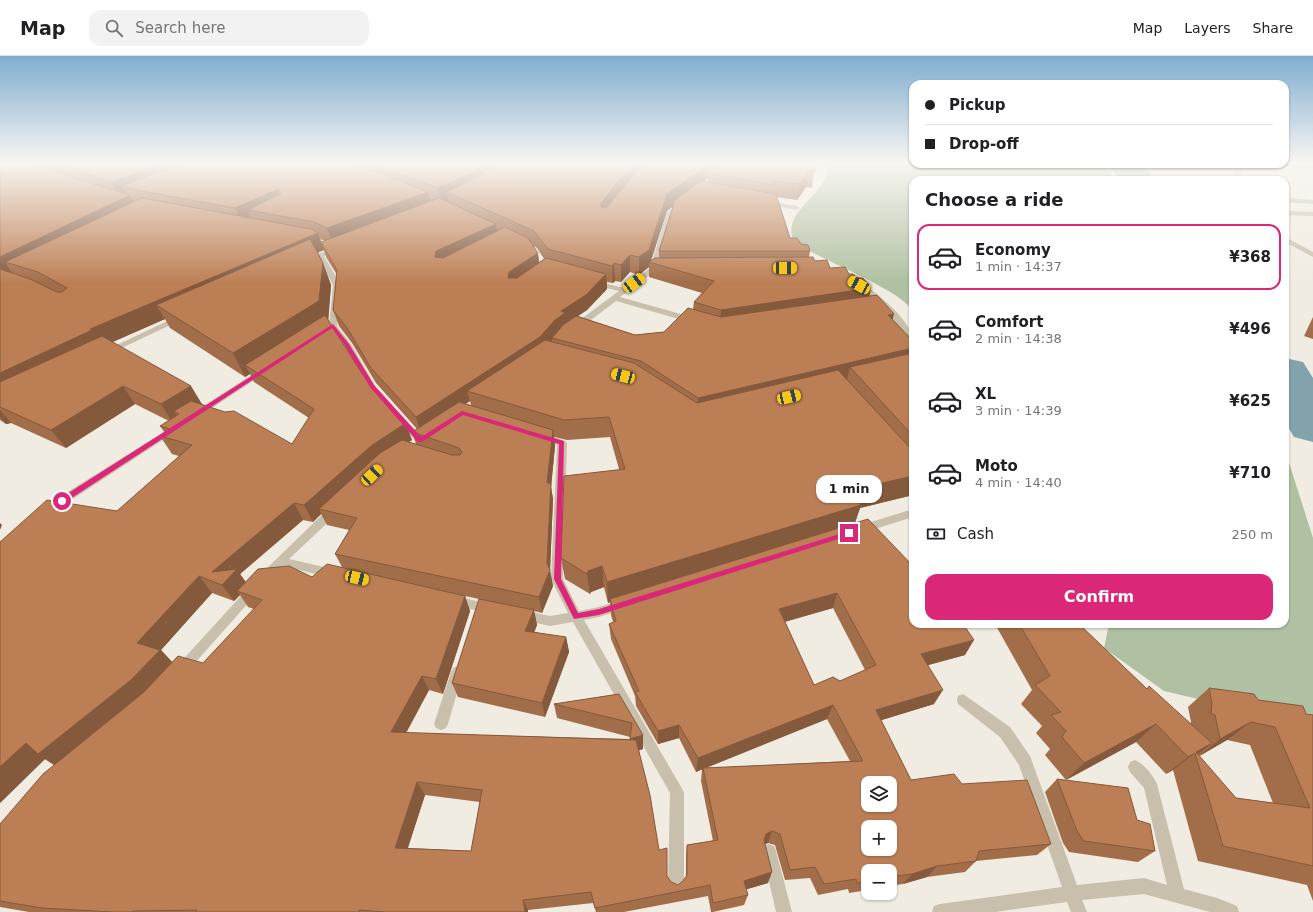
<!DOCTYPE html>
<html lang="en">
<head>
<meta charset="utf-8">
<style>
	body { margin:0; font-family:"DejaVu Sans",sans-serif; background:#f2f2f2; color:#202124; height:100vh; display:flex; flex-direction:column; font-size:15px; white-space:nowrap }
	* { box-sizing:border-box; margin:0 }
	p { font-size:13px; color:#757577 }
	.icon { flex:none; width:22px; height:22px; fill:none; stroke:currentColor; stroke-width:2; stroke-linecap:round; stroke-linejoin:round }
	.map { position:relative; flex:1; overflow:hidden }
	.side { position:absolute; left:909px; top:120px; width:380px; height:452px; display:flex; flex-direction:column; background:#fff; border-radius:12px; box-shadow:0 1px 3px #0004 }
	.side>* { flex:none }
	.hud { position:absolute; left:909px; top:24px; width:380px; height:88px; border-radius:12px; box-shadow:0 1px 3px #0004; display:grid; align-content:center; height:88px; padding:0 16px; background:#fff }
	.buttons { position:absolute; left:861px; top:720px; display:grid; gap:8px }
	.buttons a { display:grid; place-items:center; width:36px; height:36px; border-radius:8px; background:#fff; box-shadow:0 1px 3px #0004; font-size:20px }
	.end { position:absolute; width:18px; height:18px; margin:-9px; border:5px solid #db2777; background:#fff; box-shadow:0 0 0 2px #fff }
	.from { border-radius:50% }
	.bubble { position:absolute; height:28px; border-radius:12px; background:#fff; box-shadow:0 1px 3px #0004; font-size:13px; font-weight:700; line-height:28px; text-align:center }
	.car { position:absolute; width:12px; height:24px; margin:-12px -6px; border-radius:5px; box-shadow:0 0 3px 1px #0007; background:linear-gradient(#f5c518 24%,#345 0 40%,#f5c518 0 76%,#345 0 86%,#f5c518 0) }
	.hud b { display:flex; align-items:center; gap:14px; height:38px; font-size:15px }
	.hud b+b { border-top:1px solid #e0e0e0 }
	.hud i { width:10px; height:10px; background:#202124 }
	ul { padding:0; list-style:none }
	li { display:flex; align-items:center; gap:12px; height:66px; margin:0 8px 6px; padding:0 8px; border:2px solid transparent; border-radius:12px }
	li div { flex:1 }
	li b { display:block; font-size:15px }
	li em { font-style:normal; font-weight:700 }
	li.active { border-color:#db2777 }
	li>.icon { width:36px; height:36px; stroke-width:1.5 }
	h2 { padding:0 16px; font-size:18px; line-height:48px }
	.pay { display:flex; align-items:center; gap:10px; height:44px; padding:0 16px; font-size:15px }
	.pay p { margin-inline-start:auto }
	.button { display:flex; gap:8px; margin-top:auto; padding:8px 16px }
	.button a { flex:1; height:46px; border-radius:12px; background:#db2777; color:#fff; font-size:16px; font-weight:700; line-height:46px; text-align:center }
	header { display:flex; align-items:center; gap:24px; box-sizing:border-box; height:56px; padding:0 20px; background:#fff; border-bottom:1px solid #e0e0e0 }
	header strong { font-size:19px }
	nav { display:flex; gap:22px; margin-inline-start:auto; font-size:14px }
	.search { width:280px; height:36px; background:#f2f2f2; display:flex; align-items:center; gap:10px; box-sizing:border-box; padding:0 14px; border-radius:12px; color:#757577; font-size:15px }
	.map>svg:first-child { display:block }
</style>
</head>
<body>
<header>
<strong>Map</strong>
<div class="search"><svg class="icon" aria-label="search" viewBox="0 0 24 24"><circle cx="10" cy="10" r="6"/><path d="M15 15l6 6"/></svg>Search here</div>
<nav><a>Map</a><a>Layers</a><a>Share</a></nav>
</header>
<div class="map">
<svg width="1313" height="856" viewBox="0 0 1313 856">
	<rect width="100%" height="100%" fill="#f1ece1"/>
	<!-- green -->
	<g fill="#b0c0a2">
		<path d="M828 107 1102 108 1114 124H913V255C895 228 796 196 792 181 785 151 832 137 828 107Z"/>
		<polygon points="1285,394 1313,482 1313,670 1164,635 1104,592 1109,568 1285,568"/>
	</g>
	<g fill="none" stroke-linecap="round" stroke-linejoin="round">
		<!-- river -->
		<g fill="#82a3ac" fill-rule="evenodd">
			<polygon points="1109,108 1143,108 1154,124 1120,124"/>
			<polygon points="1285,302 1303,306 1313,322 1313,386 1294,381 1285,366"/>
		</g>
		<!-- minor -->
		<g fill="#c9bfad" fill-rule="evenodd">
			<polygon points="1285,107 1313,109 1313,113 1278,110 1275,108"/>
			<rect x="1235" y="108" width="6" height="16"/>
			<polygon points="1285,142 1313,144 1313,148 1285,146"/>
			<polygon points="766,145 797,150 800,152 797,154 764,148 764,146"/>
			<polygon points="680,147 685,148 673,157 657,211 664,213 655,215 620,241 695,262 695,266 689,266 616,245 579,273 573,273 573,269 619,235 591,228 591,224 624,232 650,212 667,156"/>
			<polygon points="1285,155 1313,156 1313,160 1285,159"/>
			<polygon points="1285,181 1313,196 1313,201 1285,186"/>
			<polygon points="336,191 341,192 324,200 341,229 337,270 351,288 376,331 375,333 369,333 343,289 329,270 333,229 319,203 308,207 305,205 318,198"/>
			<path d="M857 227H863C879 240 913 265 913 286H910L886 255 857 231Z"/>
			<polygon points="176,261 182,261 183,263 111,297 108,297 104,295"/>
			<polygon points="262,312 266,315 265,317 200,360 194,360 192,358 194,356"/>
			<polygon points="398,358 401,359 423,382 425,384 423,386 417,386 395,363 393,361"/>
			<polygon points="172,371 175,372 177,374 175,376 53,456 45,456 44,453 45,450"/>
			<polygon points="543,378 565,385 567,387 563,523 579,555 599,551 624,543 628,545 630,548 628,551 624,553 599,561 584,564 684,736 684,830 681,835 676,838 671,835 668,830 670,737 573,566 550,570 522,564 518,563 516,559 518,555 522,554 550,560 568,557 551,523 557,389 540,383 538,381"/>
			<path d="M334 450 338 451 339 454 338 457 289 503 337 514 339 517 337 520 333 522 282 510C277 516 270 527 261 524L259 521 261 518 330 451Z"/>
			<polygon points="913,453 913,461 862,477 858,476 857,473 858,470"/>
			<polygon points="253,529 257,531 259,534 257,537 186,617 182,619 178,617 176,613 178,609 249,531"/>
			<polygon points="456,540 489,548 493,550 495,553 493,556 489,558 452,548 450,545 452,542"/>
			<polygon points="457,610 461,612 463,616 448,668 446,672 441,674 436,672 434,668 451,616 453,612"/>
			<path d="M963 638 1010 671 1030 700 1077 829 1144 822 1167 829 1144 732 1130 716 1128 711 1130 706 1135 704C1144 708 1153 719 1157 728L1184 833 1217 842 1237 850 1239 856H1210L1144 838 1082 844 1087 856H1071L1067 846 995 856H932L934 850 940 848 1062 831 1019 709 1000 681 958 648 957 644 958 640Z"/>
			<polygon points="769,788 774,790 776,795 792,856 776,856 762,795 764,790"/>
		</g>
	</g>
	<!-- wall -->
	<g fill="#a26d49" fill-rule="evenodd">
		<path d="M0 107H815L812 132 806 131 797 144 777 141 790 182 801 188 810 195 809 201 815 205 830 212 849 218 913 285V439L860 452 855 466 965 599 928 609 934 648 881 664 911 724 962 728 1051 788 1037 799 976 805 965 816 927 821 903 828 890 830V815H868V834L849 837 848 833 818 839 810 822 785 824 775 789 768 787 765 788 768 827 746 833 748 839 744 849 713 856H711L708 840 624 856H596L593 847 528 854V856H29L0 851V768L54 709 45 703 0 747V486L117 455 179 400 172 398 160 380 165 377 160 370 169 365 135 348 66 392 11 367 6 368 0 364ZM708 122V127L705 126ZM673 150 659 195V202L651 205 667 155ZM320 182V183L325 185 321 186ZM534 190 537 192 544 203 539 206ZM324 194 326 201 337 219 333 254 339 270 352 287 376 327 417 373 412 376 416 388 409 386 412 384 361 316 328 264 331 229 323 207 318 196ZM649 211V221L702 237 694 246 693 253 664 276 635 279 578 260 587 254 607 233V226L613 227 615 225 621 226 630 216 639 219ZM165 263 170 272 245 321 250 318 254 326 309 362 292 388 202 348 113 286ZM470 345 471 349 466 348ZM554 381 567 384 610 381 619 413 561 502 565 523 590 538 591 536 604 531 608 547 610 546 611 559 613 566 609 568 611 583 635 640 636 650 658 688 679 682 696 716 702 713 701 725 713 785 687 789 686 800V821L683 825 678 829 671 826 667 820 659 794 639 694 643 693 619 638 554 648 557 662 630 681V683L406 677 429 634 443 638 470 555 465 540 479 543 452 627 458 641 545 661 569 596 566 581 534 576 537 569 534 555 542 557 553 530 550 514 553 443 551 431 555 390ZM321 458 327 469 349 474 335 498 342 511 312 521 246 526 240 518 303 464 313 466ZM212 537 234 545 240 539 248 551 254 553 203 607 172 606 161 594ZM833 552 865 614 840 625 814 629 785 566ZM827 663 850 705 705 712ZM425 739 480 746 471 795 408 792Z"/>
		<polygon points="1313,261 1313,283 1304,280"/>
		<path d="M995 568H1080H1079L1147 633 1190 668 1191 666 1188 651 1209 632 1258 644 1306 658 1313 659V845L1307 829 1198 805 1173 714 1166 718 1136 686 1066 724 1045 699 1050 693 1036 677 1042 670 1021 648 1032 634ZM1227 684 1250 689 1273 747 1236 742 1199 700Z"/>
		<polygon points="1057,723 1137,764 1155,795 1138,806 1069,796 1063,787 1045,736"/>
	</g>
	<!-- shaded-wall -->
	<g fill="#84593c">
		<polygon points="164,107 212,107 122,130 127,140 120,142 111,126"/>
		<polygon points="485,107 509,107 447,136 449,145 442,148 438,132"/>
		<polygon points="635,107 649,107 601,165 600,149 618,125"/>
		<polygon points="708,107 720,107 708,117 708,122 704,127 667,155 650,207 649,206 649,211 639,219 639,201 667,138"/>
		<polygon points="808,115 806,131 797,144 800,128"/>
		<polygon points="278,133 284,149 248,154 252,164 242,168 235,152"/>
		<polygon points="428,136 432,152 333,189 327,172"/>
		<polygon points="130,139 139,155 5,206 13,218 0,224 0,201"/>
		<polygon points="496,168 498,182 439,210 435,201 436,195"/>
		<polygon points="318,177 324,194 173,259 156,249 165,263 103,290 0,342 0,317 90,273"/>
		<polygon points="538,197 540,212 511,237 508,222 509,216"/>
		<polygon points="630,199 630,216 621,226 621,209"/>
		<polygon points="323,207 331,229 328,268 245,309 250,318 245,321 233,297"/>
		<polygon points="614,207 615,225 613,227 612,210"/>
		<polygon points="606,218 607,233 587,254 566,268 552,282 552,285 542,297 467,335 470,345 421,377 416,361 561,255"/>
		<polygon points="871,232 868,247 720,269 721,254"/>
		<polygon points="894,258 890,274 888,259"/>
		<polygon points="913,292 913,307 850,311 847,323 697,358 698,342"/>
		<polygon points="123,330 135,348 66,392 51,374"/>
		<polygon points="191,330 202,348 174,355 179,363 173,367 161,348"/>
		<polygon points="0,354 11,367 6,368 0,361"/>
		<polygon points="406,367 412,384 378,407 319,453 321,458 313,466 304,449 371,390"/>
		<polygon points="553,374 555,390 551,431 553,443 550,515 553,530 542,557 539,541 547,427"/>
		<polygon points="913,420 913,439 860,452 854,470 610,543 610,546 608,547 607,526 847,435"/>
		<polygon points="294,447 303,464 240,518 248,530 237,535 240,539 234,545 212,516"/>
		<polygon points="0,467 2,469 0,474"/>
		<polygon points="602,510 604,531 591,536 590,538 587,518 588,515"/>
		<polygon points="199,520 212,537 161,594 175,609 59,712 45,703 0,747 0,711 26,687 137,587"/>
		<polygon points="837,537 833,552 776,568 779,553"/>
		<polygon points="465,540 470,555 443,638 436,623"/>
		<polygon points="534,554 537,569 529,590 525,575"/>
		<polygon points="566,581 569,596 545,661 542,647"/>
		<polygon points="974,584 965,599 914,613 921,598"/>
		<polygon points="422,620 429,634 399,690 391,676"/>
		<polygon points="943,634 934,648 869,668 876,654"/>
		<polygon points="833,649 827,663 696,716 698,702"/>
		<polygon points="1251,666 1227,684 1198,701 1220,683"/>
		<polygon points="1156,668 1136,686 1066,724 1084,707"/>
		<polygon points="679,669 679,682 658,688 658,675"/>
		<polygon points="643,679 643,693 631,697 630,683"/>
		<polygon points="1212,687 1196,700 1195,697"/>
		<polygon points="1195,697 1173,714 1166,718 1188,701"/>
		<polygon points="417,726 425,739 404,803 395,792"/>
		<polygon points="772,775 768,787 763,789 766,778"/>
		<polygon points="937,810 927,821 903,828 912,818"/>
		<polygon points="772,816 768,827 741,835 744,825"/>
		<polygon points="523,844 528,854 528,856 525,856"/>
	</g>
	<!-- building -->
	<g fill="#bc7f55" stroke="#84593c" fill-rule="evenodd">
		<polygon points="0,107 35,107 80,124 130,139 0,201"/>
		<polygon points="54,107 164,107 111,126"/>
		<polygon points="183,107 354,107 428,136 327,172 314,166 248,154 280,138 281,136 278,133 235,152 142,135 122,130"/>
		<polygon points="371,107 485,107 473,116 438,132"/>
		<polygon points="497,107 635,107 618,125 600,149 602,152 607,151 644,107 708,107 705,111 667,138 649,194 639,201 630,199 621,209 614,207 612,210 548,193 534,175 447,136 479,120"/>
		<polygon points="717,107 815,107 815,116 808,115 800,128 773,125 774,129 708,117"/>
		<polygon points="701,125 776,138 790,182 797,182 801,188 808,189 810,195 659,195 675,144"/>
		<polygon points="142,142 311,173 318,177 90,273 92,274 0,317 0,213 30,223 57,236 62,236 67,232 38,216 5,206"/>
		<polygon points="439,142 496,168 436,195 435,201 443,202 505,171 528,182 538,197 509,216 508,222 517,222 546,202 606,218 586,239 561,255 565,257 555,264 540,281 416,361 371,312 347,272 333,254 337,214 321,186"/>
		<polygon points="310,183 323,207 319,245 233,297 156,249"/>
		<polygon points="813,201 815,205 827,204 830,212 845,211 849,218 853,218 857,222 863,222 871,232 721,254 694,246 714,225 649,206 655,202"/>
		<polygon points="877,239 894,258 888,259 913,285 913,292 698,342 641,305 552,282 563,269 576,260 635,279 664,276 688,252 721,261"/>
		<polygon points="325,259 361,316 406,367 371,390 304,449 294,447 212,516 237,513 222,529 199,520 137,587 160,594 131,624 38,698 26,687 0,711 0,486 47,444 117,455 192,389 160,380 170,373 160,370 179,358 174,355 191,345 225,356 234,355 292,388 314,353 245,309"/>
		<polygon points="102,280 191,330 161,348 123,330 51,374 0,351 0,326"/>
		<polygon points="545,284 634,307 697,347 838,314 913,395 913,420 847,435 861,449 607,526 602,510 588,515 587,518 561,502 564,420 625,413 609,361 564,364 467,335"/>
		<polygon points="913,297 913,380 850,311"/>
		<polygon points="459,346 553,374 547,427 551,427 547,507 550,514 539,541 335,498 357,462 319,453 380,397 402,384 452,399 460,399 462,396 459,392 412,376"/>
		<path d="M868 463 913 510V568H963L974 584 921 598 943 634 876 654 911 724 954 718 962 728 1027 724 1051 788 979 795 976 805 937 810 912 818 890 821V815H868V825L857 827 856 823 824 828 815 811 790 814 780 778 772 775 766 778 764 784 772 816 744 825 748 839 713 847 710 829 595 852 591 836 523 844 525 856H386L359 854V856H196L197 854 133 855 132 856H114L42 852 0 845V768L43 718 144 636 178 600 203 607 262 544 237 535 258 513 289 510 312 521 327 508 465 540 436 623 422 620 391 676 636 684 650 739 659 794 667 792V820L671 826 678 829 683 825 687 819V789L718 784 703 712 863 705 833 649 698 702 679 669 658 675 635 636 639 635 609 568 616 565 610 543ZM837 537 876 609 840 625 833 621 814 629 779 553ZM417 726 482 734 471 795 395 792ZM868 727H890V749H868ZM868 771H890V793H868Z"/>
		<polygon points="479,543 534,554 525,575 566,581 542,647 452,627"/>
		<polygon points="1019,568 1079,568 1147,633 1149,630 1212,687 1196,696 1236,742 1310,752 1275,671 1251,666 1220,683 1215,659 1211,658 1212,647 1209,632 1254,638 1258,644 1303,650 1306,658 1313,659 1313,810 1223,790 1195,697 1188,701 1156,668 1084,707 1062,681 1066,675 1051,659 1061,656 1035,629 1050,620"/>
		<polygon points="619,638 643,679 630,683 632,667 554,648"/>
		<polygon points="1057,723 1128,732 1137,764 1150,768 1155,795 1084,785 1077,775"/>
	</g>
	<!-- sky -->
	<linearGradient id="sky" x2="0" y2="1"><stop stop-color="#7fadd0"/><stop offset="0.47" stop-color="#f9f6f2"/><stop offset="1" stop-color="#f9f6f2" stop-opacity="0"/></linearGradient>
	<rect width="1313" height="227" fill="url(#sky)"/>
	<!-- route -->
	<polygon fill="#db2777" points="333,268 349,288 374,329 421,381 462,355 564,385 561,523 578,557 599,553 849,475 852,477 851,479 599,559 574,563 554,523 559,388 463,359 422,386 418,386 370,331 344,288 332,272 64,447 59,447 59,443"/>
</svg>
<div class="buttons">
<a><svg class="icon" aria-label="layers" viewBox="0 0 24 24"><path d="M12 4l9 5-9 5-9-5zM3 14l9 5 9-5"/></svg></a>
<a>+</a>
<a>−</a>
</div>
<i class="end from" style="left:62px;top:445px"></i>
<i class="end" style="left:849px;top:477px"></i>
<div class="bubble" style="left:816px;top:419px;width:66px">1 min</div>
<i class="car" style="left:785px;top:212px;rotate:90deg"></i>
<i class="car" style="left:634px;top:227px;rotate:54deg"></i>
<i class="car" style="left:859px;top:229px;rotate:299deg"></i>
<i class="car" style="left:623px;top:320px;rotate:285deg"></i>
<i class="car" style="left:789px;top:341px;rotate:77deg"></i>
<i class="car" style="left:372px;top:419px;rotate:47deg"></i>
<i class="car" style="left:357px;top:522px;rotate:103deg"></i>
<div class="hud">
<b><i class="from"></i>Pickup</b>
<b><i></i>Drop-off</b>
</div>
<section class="side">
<h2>Choose a ride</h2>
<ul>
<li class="active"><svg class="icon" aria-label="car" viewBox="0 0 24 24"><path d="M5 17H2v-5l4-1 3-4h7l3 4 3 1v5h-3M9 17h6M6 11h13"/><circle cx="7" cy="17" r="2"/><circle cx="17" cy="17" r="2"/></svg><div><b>Economy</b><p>1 min · 14:37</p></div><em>¥368</em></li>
<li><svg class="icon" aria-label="car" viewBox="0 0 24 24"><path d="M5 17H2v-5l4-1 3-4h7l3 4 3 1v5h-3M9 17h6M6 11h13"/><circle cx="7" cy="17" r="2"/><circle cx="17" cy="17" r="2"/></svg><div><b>Comfort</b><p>2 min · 14:38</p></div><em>¥496</em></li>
<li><svg class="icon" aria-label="car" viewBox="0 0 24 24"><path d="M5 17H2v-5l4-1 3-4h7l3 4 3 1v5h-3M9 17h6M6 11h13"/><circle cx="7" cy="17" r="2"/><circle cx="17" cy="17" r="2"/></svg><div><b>XL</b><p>3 min · 14:39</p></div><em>¥625</em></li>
<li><svg class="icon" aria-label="car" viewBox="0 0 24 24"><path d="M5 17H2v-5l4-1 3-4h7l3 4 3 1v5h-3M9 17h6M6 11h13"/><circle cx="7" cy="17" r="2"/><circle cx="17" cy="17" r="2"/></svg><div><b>Moto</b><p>4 min · 14:40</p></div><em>¥710</em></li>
</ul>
<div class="pay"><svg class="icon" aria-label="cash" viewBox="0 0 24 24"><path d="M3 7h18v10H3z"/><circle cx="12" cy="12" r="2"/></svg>Cash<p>250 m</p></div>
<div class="button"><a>Confirm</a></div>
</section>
</div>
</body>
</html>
